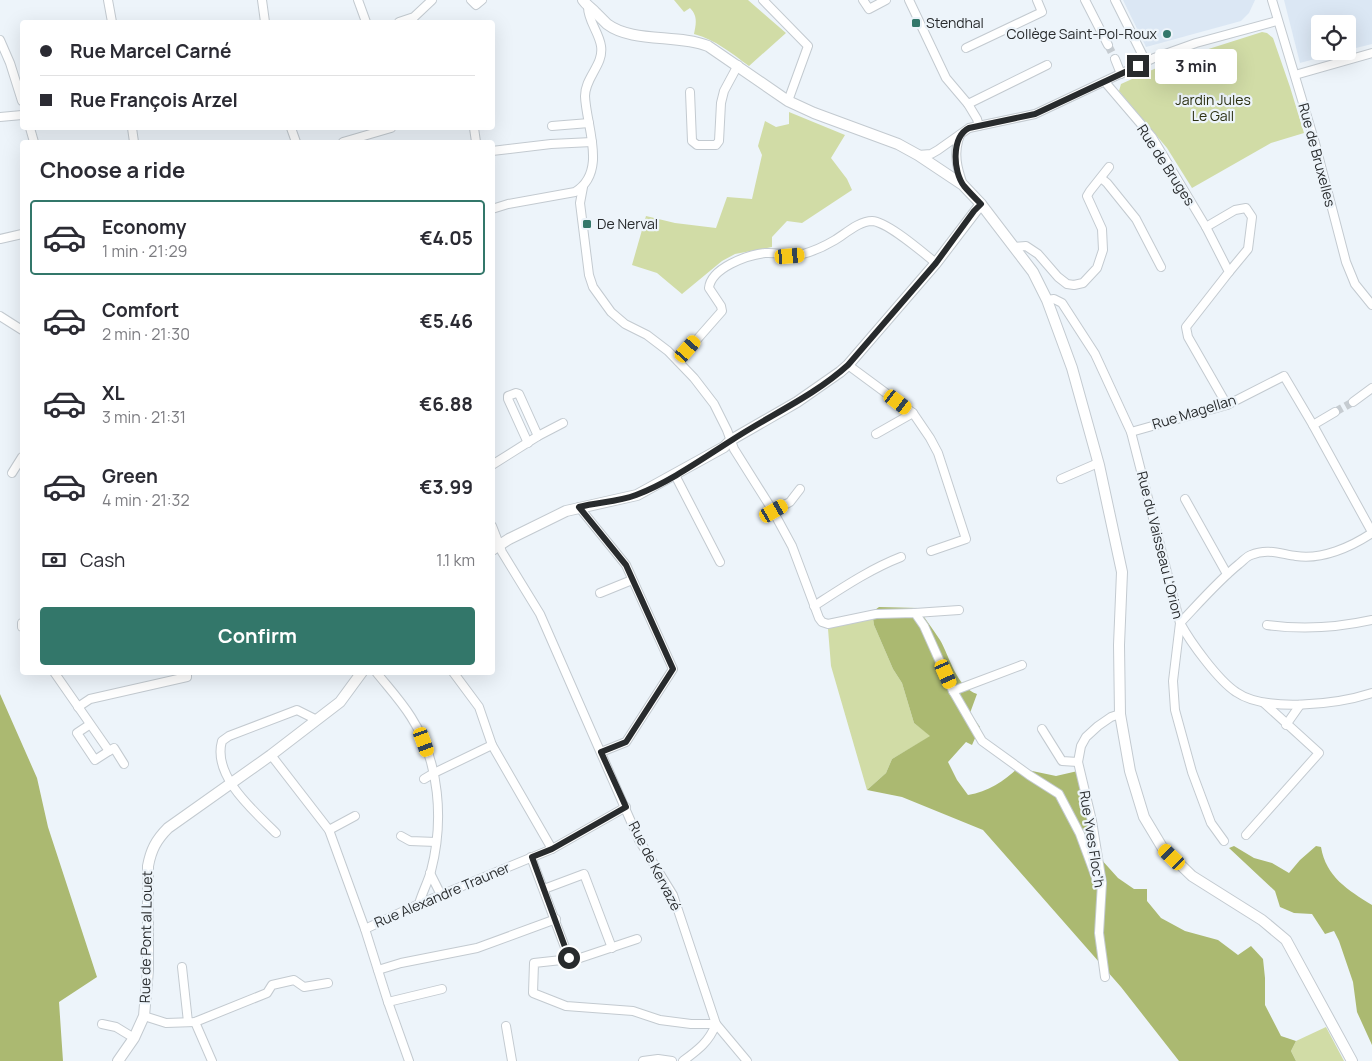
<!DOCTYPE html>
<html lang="en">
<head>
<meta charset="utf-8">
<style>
	body { margin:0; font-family:Manrope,sans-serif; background:#f7f7f7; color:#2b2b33; height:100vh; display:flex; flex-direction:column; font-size:19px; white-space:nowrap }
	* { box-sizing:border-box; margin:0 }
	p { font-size:16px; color:#7c7c81 }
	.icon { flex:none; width:28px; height:28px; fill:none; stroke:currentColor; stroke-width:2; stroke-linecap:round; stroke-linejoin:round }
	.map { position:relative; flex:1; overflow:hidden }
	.drawer { position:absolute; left:20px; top:140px; width:475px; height:535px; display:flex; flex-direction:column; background:#fff; border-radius:5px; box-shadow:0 5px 20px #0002 }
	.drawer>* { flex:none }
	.hud { position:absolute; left:20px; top:20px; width:475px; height:110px; border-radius:5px; box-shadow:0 5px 20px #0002; display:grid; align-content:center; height:110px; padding:0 20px; background:#fff }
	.controls { position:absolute; left:1311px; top:15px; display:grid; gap:10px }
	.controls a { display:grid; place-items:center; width:45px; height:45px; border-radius:5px; background:#fff; box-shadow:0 5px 20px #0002; font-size:25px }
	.end { position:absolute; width:22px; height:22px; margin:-11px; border:6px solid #282b2d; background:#fff; box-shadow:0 0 0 2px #fff }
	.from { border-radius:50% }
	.bubble { position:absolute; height:35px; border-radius:5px; background:#fff; box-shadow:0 5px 20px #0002; font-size:16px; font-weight:700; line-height:35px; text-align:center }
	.car { position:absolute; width:15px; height:30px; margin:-15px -8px; border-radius:6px; box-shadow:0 0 4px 1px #0007; background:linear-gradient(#f5c518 24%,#345 0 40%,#f5c518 0 76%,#345 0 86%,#f5c518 0) }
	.hud b { display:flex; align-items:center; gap:18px; height:48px; font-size:19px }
	.hud b+b { border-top:1px solid #e1e1e2 }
	.hud i { width:12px; height:12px; background:#2b2b33 }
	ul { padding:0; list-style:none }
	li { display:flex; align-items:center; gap:15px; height:75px; margin:0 10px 8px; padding:0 10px; border:2px solid transparent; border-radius:5px }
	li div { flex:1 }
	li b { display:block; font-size:19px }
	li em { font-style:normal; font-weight:700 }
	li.active { border-color:#33776a }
	li>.icon { width:45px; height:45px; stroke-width:1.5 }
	h2 { padding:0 20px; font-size:22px; line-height:60px }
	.pay { display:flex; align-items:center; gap:12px; height:55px; padding:0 20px; font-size:19px }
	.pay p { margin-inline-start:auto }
	.cta { display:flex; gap:10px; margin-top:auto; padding:10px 20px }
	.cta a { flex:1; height:58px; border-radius:5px; background:#33776a; color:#fff; font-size:20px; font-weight:700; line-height:58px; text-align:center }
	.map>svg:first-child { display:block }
</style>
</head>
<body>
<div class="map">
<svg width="1372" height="1061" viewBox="0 0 1372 1061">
	<rect width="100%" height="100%" fill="#edf4fa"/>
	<!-- built -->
	<g fill="#dbe7f4">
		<polygon points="1123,0 1255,0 1249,13 1241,21 1146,47"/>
		<polygon points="1284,0 1372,0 1372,44 1348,50 1348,24 1320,24 1320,51 1344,51 1300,63"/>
	</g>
	<!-- green -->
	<g fill="#d1dca6">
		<path d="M674 0H748L786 33 749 66C731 53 716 40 694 34 696 24 698 16 690 8L684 12Z"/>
		<polygon points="1262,32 1267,33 1273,38 1290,87 1304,133 1271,143 1192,188 1167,148 1119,91 1121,84 1174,60"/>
		<polygon points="789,112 845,135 831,158 847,179 852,190 802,223 787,221 772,237 772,247 735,254 722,261 682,294 657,273 632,265 646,216 675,223 716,228 727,197 752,199 762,155 758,146 765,121 776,127 789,124"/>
		<polygon points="872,612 874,625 893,669 902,683 914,723 931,736 892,759 886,773 867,790 831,666 828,629"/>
		<polygon points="1326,1027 1344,1061 1296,1061 1291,1051 1296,1041"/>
	</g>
	<!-- forest -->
	<g fill="#abb971">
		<path d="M879 607 918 608C925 619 933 629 940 640 950 657 956 687 977 694L970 713 980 727 972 745 966 742 948 762 957 780 968 795C988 792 1004 781 1018 768L1056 776 1082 770 1100 858 1118 878 1134 889H1147V901L1161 918 1185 931 1218 940 1238 955 1251 946 1263 959 1265 978V1005L1281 1036 1296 1041 1291 1051 1296 1061H1179L1121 987 983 830 902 797 867 790 886 773 892 759 930 736 914 723 902 683 893 669 874 625 872 612Z"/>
		<polygon points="0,694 37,778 48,827 97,977 59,1002 63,1061 0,1061"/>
		<path d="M1234 846 1254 858 1272 863 1289 873 1300 860 1316 846 1321 847C1326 877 1348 890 1372 905V1045L1357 1012 1353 982 1339 941 1334 931 1325 934 1312 914 1294 913 1280 907 1275 891 1229 848Z"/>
	</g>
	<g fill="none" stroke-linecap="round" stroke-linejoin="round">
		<!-- minor-tunnel -->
		<g stroke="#c6ccd1" stroke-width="8" stroke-dasharray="8 4" stroke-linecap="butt">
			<polyline points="1108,45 1115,59"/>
			<polyline points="1335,412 1353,402"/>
		</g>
		<!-- minor casing -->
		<g stroke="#c3cad0" stroke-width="10">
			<g id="minor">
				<polyline points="108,0 112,22"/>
				<polyline points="262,0 265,22"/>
				<polyline points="358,0 366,22"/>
				<polyline points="471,0 476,5 482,0"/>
				<polyline points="763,0 808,46 788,101"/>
				<polyline points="863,0 869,9 886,0"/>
				<polyline points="909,0 946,78 968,104 977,119 979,126"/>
				<polyline points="1085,0 1108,45"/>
				<polyline points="1115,0 1146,62"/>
				<polyline points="1272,0 1315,143 1346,262 1355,284 1372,305"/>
				<polyline points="399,22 414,17 432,0"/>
				<polyline points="0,40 10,63 22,101"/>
				<polyline points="966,48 1042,12 1037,0"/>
				<polyline points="1115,59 1121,74"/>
				<polyline points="1295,75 1372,53"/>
				<polyline points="1105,82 1152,137 1206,227 1229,272 1186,327 1188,337 1227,405"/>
				<polyline points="690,92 692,141 697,145 716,145 719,141 721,103 724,91 738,65"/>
				<polyline points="968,104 1047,65"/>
				<polyline points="0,117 22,115"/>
				<polyline points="552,126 589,123"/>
				<polyline points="30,128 34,142"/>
				<polyline points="132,128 134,142"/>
				<polyline points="291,128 296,142"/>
				<polyline points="474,128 476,142"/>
				<path d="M960 135C953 153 957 168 963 185"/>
				<polyline points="343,142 391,128"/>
				<polyline points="492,151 551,144 592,142"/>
				<polyline points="918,155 931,154 938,150 969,128 1035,114 1154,58 1196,43 1277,21"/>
				<polyline points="1101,178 1107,183 1136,219 1161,267"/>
				<polyline points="583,187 580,203 589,275 593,287 611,312 625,324 647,335 668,351 694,378 714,404 727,430 734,449 773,511 792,546 819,618 822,622 828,624 876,614 915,613 924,626 953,691 982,741 1029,775 1059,794 1080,834 1097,880 1102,883"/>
				<path d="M492 209 508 204 575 192C608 172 586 126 585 96 585 77 604 65 601 46 599 32 588 21 588 7"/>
				<polyline points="1206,227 1235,210 1246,208 1252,217 1248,249 1229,272"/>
				<polyline points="0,239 22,234"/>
				<polyline points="1014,247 1026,246 1038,254 1058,277 1067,284 1074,285 1083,283 1097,268 1103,250 1102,229 1087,196 1090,191 1109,167"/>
				<polyline points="1047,300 1054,299 1062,303 1095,354 1131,432 1180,623 1173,681 1175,710 1192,772 1211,823 1224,841"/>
				<polyline points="0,316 22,330"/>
				<path d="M678 361 722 311 721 306 709 288C711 268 747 255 765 253 778 252 790 257 803 254 814 251 825 246 835 240 845 234 859 221 872 221 888 222 922 252 936 263"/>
				<polyline points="848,365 913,413 930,438 938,453 966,539 931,551"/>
				<polyline points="1353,402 1372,388"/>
				<polyline points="1313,425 1335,412"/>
				<polyline points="1131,432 1227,405 1284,376 1313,425 1372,532"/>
				<polyline points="876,434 913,413"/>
				<polyline points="528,443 508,399 508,396 516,393 519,394 538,436"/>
				<polyline points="492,465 538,436 563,423"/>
				<polyline points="12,473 22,457"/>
				<polyline points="675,475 720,562"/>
				<polyline points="1061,479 1098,463"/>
				<polyline points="1185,499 1227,574"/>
				<polyline points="579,507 626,565 673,669 626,742 601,752"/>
				<polyline points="773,511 790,502 800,489"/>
				<polyline points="492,526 502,552 540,614 639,840 673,895 716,1024 691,1024 660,1020 633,1011 566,1006 533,993 534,963 580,958 637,939"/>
				<path d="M1372 533C1351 547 1322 560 1296 556 1281 554 1267 548 1251 555 1247 556 1243 561 1239 564 1218 581 1199 603 1180 623 1191 643 1218 680 1236 692 1266 713 1338 704 1372 693"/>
				<polyline points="600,593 632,580"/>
				<path d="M814 606C842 588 870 569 901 557"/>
				<polyline points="915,613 959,610"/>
				<polyline points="22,623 22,627"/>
				<path d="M1267 625C1303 630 1336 628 1372 620"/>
				<polyline points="54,672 109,751 114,748 124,764"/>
				<path d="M376 672C388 687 401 701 411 717 440 762 444 821 431 871 428 882 422 893 419 904"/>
				<polyline points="453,672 479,707 492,745 552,849"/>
				<polyline points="953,691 1022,665"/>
				<polyline points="78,707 90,699 187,677 187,672"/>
				<polyline points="89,725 77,733 95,760 109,751"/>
				<polyline points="1286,725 1300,705"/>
				<polyline points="1042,729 1062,761 1078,762"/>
				<polyline points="271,755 329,830 365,929 388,1002 409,1061"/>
				<polyline points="424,779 434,773 492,745"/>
				<polyline points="329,830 355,816"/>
				<path d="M276 833C254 811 212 776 222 741L229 736 297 710 317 720"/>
				<polyline points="1246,835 1319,753 1264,703"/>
				<polyline points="401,836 410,841 436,842"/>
				<polyline points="531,857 569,958"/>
				<polyline points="430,873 441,895"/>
				<polyline points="544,889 584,874 612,948"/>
				<polyline points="365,929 419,904 552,849 626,807"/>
				<polyline points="182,967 188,1022"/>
				<polyline points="378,970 401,963 477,948 556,919"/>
				<polyline points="1105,977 1099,933 1102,883 1092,821 1078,762 1081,746 1086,737 1098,726 1111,717 1120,714"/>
				<polyline points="388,1002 442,989"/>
				<polyline points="144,1016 166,1023 195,1022 267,993 272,985 294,980 304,987 328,983"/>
				<polyline points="195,1022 212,1061"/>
				<polyline points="102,1024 116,1027 134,1038"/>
				<polyline points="506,1026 512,1061"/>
				<polyline points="643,1061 658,1059 672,1061"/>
				<path d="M683 1061C698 1050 709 1042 716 1024L747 1061"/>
			</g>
		</g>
		<!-- tertiary casing -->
		<g stroke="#c3cad0" stroke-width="12">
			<g id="tertiary">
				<path d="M583 0C587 6 592 8 596 13 600 17 604 21 607 24 632 43 678 34 708 46L788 101 814 113 898 144 918 155 963 185 981 204 1033 272 1047 300 1072 368 1099 465 1122 572 1119 645 1120 714 1130 771 1144 817 1162 847 1192 876 1262 920 1286 940 1352 1061"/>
				<polyline points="492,550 509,539 566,511 637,495 724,447 731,440 797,402 840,372 848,365 936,263 981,204"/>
				<path d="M118 1061 134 1038 144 1016 148 970V866C151 850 156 840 168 828L271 755 340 702 362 672"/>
			</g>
		</g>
		<!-- minor -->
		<use href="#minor" stroke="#fff" stroke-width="8"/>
		<!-- tertiary -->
		<use href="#tertiary" stroke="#fff" stroke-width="10"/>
	</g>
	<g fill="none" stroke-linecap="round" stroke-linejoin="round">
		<!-- route -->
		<path stroke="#282b2d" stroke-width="6" d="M569 958 532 857 552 849 626 807 601 752 626 742 673 669 626 565 579 507C598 502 618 502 636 495 670 482 702 459 732 440 770 415 814 396 848 365L936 263 974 211 981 204C975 198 969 192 964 186 953 172 951 137 969 128L1035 114 1138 66"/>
	</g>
	<!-- markers -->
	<g fill="#33776a" stroke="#edf4fa" stroke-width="2">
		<rect x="911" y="18" width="10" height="10" rx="2.5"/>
		<circle cx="1167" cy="34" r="5"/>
		<rect x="582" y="219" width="10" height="10" rx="2.5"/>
	</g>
	<g text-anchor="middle" stroke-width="4.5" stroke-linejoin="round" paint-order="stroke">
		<!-- poi labels -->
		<g font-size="14" fill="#282b2d" stroke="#edf4fa" text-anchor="start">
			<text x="926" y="28">Stendhal</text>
			<text x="1157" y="39" text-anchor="end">Collège Saint-Pol-Roux</text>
			<text x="597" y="229">De Nerval</text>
		</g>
		<!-- park labels -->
		<g font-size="14" fill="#2c3112" stroke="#edf4fa">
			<text x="1213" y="105">Jardin Jules<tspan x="1213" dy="16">Le Gall</tspan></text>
		</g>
		<!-- street labels -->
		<g font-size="14" fill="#282b2d" stroke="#edf4fa">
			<text transform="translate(1317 155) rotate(75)" y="5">Rue de Bruxelles</text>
			<text transform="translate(1166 165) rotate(57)" y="5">Rue de Bruges</text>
			<text transform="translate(1194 412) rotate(-17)" y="5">Rue Magellan</text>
			<text transform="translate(1160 545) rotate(76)" y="5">Rue du Vaisseau L'Orion</text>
			<text transform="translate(1092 839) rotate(81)" y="5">Rue Yves Floc'h</text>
			<text transform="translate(655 866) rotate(63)" y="5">Rue de Kervazé</text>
			<text transform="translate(442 895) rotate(-23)" y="5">Rue Alexandre Trauner</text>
			<text transform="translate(146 937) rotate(-89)" y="5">Rue de Pont al Louet</text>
		</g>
	</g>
</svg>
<div class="controls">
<a><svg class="icon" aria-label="locate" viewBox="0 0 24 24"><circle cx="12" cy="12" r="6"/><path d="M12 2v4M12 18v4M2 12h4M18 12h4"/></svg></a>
</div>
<i class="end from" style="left:569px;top:958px"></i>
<i class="end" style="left:1138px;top:66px"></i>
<div class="bubble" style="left:1155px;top:49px;width:82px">3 min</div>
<i class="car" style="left:790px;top:256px;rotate:85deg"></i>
<i class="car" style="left:688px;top:349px;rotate:41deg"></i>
<i class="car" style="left:898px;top:402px;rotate:127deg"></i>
<i class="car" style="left:774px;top:511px;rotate:60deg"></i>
<i class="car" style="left:946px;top:674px;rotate:156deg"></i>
<i class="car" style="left:424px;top:742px;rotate:160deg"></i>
<i class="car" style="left:1172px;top:857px;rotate:314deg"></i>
<div class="hud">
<b><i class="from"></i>Rue Marcel Carné</b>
<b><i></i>Rue François Arzel</b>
</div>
<section class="drawer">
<h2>Choose a ride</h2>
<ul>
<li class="active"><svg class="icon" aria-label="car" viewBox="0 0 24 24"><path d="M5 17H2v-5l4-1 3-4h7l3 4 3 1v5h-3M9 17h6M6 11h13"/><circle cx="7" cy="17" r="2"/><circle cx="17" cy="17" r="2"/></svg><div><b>Economy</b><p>1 min · 21:29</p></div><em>€4.05</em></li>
<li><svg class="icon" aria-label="car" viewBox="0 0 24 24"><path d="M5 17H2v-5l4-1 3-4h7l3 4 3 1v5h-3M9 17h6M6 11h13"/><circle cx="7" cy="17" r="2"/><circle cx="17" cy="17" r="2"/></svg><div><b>Comfort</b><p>2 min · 21:30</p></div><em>€5.46</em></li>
<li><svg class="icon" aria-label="car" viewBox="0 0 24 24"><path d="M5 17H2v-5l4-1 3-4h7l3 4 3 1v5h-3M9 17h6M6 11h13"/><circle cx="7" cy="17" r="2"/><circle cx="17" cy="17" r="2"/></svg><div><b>XL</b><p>3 min · 21:31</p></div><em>€6.88</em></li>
<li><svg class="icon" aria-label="car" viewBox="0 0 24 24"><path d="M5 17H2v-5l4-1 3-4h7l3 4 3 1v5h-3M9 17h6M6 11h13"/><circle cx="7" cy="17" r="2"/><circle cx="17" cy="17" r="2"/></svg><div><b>Green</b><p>4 min · 21:32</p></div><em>€3.99</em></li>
</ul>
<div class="pay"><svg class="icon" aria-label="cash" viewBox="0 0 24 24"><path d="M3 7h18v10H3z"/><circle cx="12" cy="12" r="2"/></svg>Cash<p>1.1 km</p></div>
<div class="cta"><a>Confirm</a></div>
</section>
</div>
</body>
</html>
